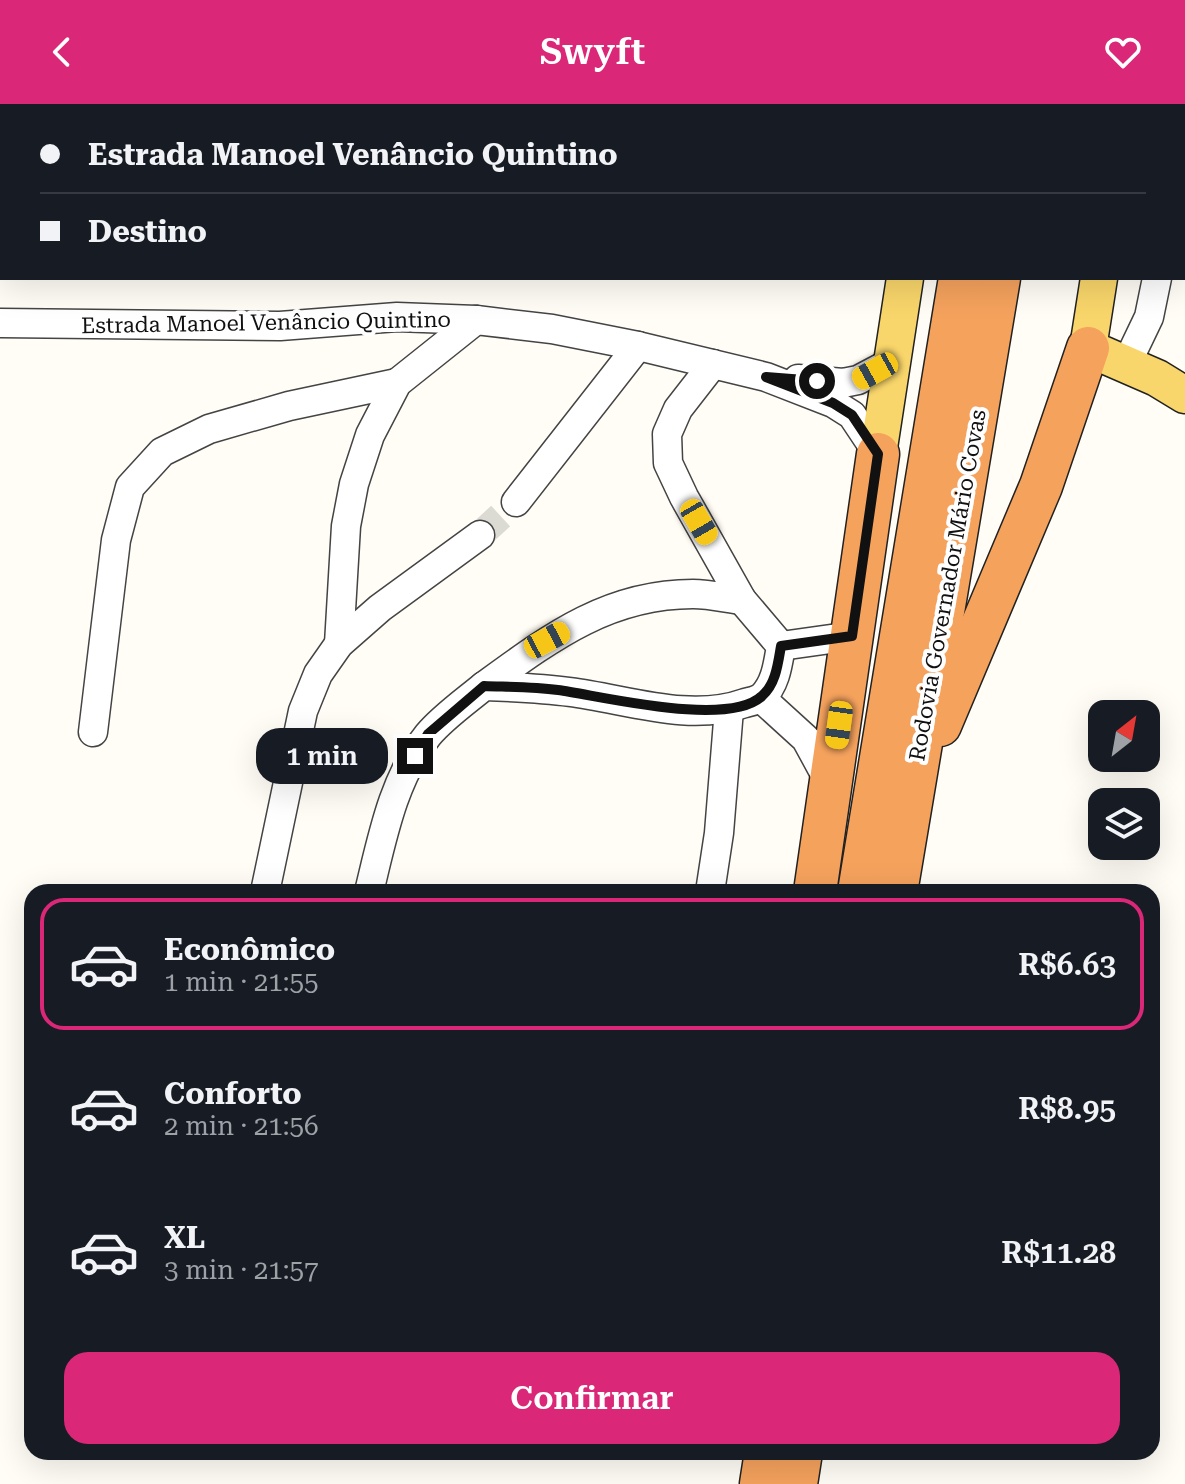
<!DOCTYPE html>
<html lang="pt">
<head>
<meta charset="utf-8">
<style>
	body { margin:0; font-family:"Roboto Serif",serif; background:#242831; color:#f1f3f6; height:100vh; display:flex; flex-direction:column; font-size:30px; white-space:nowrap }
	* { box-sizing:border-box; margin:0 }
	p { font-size:26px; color:#9ea1a6 }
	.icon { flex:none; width:44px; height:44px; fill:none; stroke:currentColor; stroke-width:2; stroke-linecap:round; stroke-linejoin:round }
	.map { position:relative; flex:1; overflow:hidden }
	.sheet { position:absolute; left:24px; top:780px; width:1136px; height:576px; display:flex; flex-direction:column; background:#171b24; border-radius:24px; box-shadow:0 8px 32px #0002 }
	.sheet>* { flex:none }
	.guide { position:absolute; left:0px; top:0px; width:1186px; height:176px; box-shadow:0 8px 32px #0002; display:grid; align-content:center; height:176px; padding:0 40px; background:#171b24 }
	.needle { width:52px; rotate:31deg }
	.controls { position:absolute; left:1088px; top:596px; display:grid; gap:16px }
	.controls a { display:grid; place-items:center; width:72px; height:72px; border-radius:16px; background:#171b24; box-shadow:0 8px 32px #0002; font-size:40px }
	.end { position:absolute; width:36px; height:36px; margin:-18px; border:10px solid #111; background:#fff; box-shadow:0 0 0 4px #fff }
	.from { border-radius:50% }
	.bubble { position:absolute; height:56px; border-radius:24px; background:#171b24; box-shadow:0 8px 32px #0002; font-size:26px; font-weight:600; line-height:56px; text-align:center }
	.car { position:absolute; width:24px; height:48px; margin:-24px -12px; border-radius:10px; box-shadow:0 0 6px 2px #0007; background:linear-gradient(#f5c518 24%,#345 0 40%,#f5c518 0 76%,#345 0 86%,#f5c518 0) }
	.guide b { display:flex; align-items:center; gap:28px; height:76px; font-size:30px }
	.guide b+b { border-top:2px solid #363941 }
	.guide i { width:20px; height:20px; background:#f1f3f6 }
	ul { padding:14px 0 0; list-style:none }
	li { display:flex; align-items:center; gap:24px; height:132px; margin:0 16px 12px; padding:0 24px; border:4px solid transparent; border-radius:24px }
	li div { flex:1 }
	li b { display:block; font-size:30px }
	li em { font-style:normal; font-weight:600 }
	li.selected { border-color:#db2777 }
	li>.icon { width:72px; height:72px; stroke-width:1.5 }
	.action { display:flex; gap:16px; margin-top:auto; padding:16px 40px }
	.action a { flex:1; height:92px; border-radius:24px; background:#db2777; color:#fff; font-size:32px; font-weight:600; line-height:92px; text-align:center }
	header { display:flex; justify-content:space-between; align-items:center; height:104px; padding:0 40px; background:#db2777; color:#fff; font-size:36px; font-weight:600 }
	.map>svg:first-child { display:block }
</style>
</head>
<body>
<header><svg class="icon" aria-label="back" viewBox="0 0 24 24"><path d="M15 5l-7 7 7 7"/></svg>Swyft<svg class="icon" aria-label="heart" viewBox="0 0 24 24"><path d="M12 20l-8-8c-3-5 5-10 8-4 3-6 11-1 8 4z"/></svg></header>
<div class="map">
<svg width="1185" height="1380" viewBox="0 0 1185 1380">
	<rect width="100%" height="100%" fill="#fffdf5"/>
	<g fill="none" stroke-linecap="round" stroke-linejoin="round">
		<!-- minor-tunnel -->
		<polyline stroke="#dbdad3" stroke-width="28" stroke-dasharray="28 14" stroke-linecap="butt" points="480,431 516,398"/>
		<!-- minor casing -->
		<g stroke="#444" stroke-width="31">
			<g id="minor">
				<polyline points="1180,2 1180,0"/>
				<polyline points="1184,77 1185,77"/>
				<polyline points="0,219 280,222 397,213 476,216 552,225 638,242 766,273 833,299 852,311 878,350"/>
				<polyline points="1126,261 1149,213 1157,174"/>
				<polyline points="798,275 843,279 858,276 892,258"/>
				<polyline points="516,398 638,242"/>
				<polyline points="339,540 346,422 354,380 370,331 397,279 476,216"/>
				<polyline points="781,542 852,532"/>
				<path d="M484 582C550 534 608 490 693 490 709 490 726 494 742 496"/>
				<polyline points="761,594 806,635 831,681"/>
				<polyline points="93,628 116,436 130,383 162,348 209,325 289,302 397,279"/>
				<polyline points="265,788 303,607 318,570 339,540 380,504 480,431"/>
				<path d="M369 788C382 735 393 675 428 631 443 613 466 597 484 582 513 583 541 584 570 588 626 595 689 619 745 599 750 598 758 596 762 593 776 580 778 559 781 542L742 496 684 393 668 359 667 330 678 305 713 260"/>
				<polyline points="710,788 719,729 729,605"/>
			</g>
		</g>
		<!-- major casing -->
		<g stroke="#222" stroke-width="39">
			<g id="major">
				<polyline points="1127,2 1127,0"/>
				<polyline points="1099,174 1088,244 1157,274 1185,291"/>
				<polyline points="878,350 905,174"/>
			</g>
		</g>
		<!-- highway casing -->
		<g stroke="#222" stroke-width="45">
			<g id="highway">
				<polyline points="935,2 936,0"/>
				<polyline points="988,2 988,0"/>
				<polyline points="1028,2 1028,0"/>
				<polyline points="940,621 1041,382 1088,244"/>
				<polyline points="815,788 878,350"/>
				<polyline points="859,788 960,174"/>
				<polyline points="896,788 999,174"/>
				<polyline points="761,1380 766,1348"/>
				<polyline points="796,1380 801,1348"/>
			</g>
		</g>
		<!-- minor -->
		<use href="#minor" stroke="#fff" stroke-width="28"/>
		<!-- major -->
		<use href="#major" stroke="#f9d66b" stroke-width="36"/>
		<!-- highway -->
		<use href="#highway" stroke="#f5a25d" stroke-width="42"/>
	</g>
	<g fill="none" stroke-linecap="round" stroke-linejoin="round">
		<!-- route -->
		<path stroke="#111" stroke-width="10" d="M415 652 428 630 484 582C509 583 533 583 558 586 602 592 728 624 762 592 776 580 778 559 781 542L852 532 878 350 852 311 833 299 766 273 817 277"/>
	</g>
	<g text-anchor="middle" stroke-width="8" stroke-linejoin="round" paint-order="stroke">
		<!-- street labels -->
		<g font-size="22" fill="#111" stroke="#fff">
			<text transform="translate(266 218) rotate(-1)" y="8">Estrada Manoel Venâncio Quintino</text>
			<text transform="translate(947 481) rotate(-80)" y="8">Rodovia Governador Mário Covas</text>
		</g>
	</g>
</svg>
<div class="controls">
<a><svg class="needle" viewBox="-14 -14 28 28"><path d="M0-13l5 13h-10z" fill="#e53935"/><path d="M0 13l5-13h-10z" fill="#9ea1a6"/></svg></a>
<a><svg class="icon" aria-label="layers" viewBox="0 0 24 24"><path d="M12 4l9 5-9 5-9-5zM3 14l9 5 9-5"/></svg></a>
</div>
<i class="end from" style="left:817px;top:277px"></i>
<i class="end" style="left:415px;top:652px"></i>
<div class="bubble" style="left:256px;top:624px;width:132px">1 min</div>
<i class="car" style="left:875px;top:267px;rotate:241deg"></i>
<i class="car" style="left:699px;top:418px;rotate:150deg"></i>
<i class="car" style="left:547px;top:536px;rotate:62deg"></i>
<i class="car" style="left:839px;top:621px;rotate:188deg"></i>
<div class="guide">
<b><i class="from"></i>Estrada Manoel Venâncio Quintino</b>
<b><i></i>Destino</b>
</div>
<section class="sheet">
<ul>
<li class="selected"><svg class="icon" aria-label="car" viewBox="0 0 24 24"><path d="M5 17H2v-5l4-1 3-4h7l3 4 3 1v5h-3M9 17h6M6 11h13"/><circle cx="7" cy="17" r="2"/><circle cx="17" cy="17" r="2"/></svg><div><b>Econômico</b><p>1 min · 21:55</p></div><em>R$6.63</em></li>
<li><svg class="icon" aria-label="car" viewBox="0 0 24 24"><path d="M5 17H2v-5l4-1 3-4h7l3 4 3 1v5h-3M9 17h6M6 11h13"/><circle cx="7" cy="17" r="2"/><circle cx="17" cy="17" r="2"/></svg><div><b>Conforto</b><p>2 min · 21:56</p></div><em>R$8.95</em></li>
<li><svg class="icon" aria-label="car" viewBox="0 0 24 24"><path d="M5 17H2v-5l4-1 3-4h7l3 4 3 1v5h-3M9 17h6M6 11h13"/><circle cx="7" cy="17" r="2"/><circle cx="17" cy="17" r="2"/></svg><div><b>XL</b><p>3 min · 21:57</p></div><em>R$11.28</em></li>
</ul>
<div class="action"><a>Confirmar</a></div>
</section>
</div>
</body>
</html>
